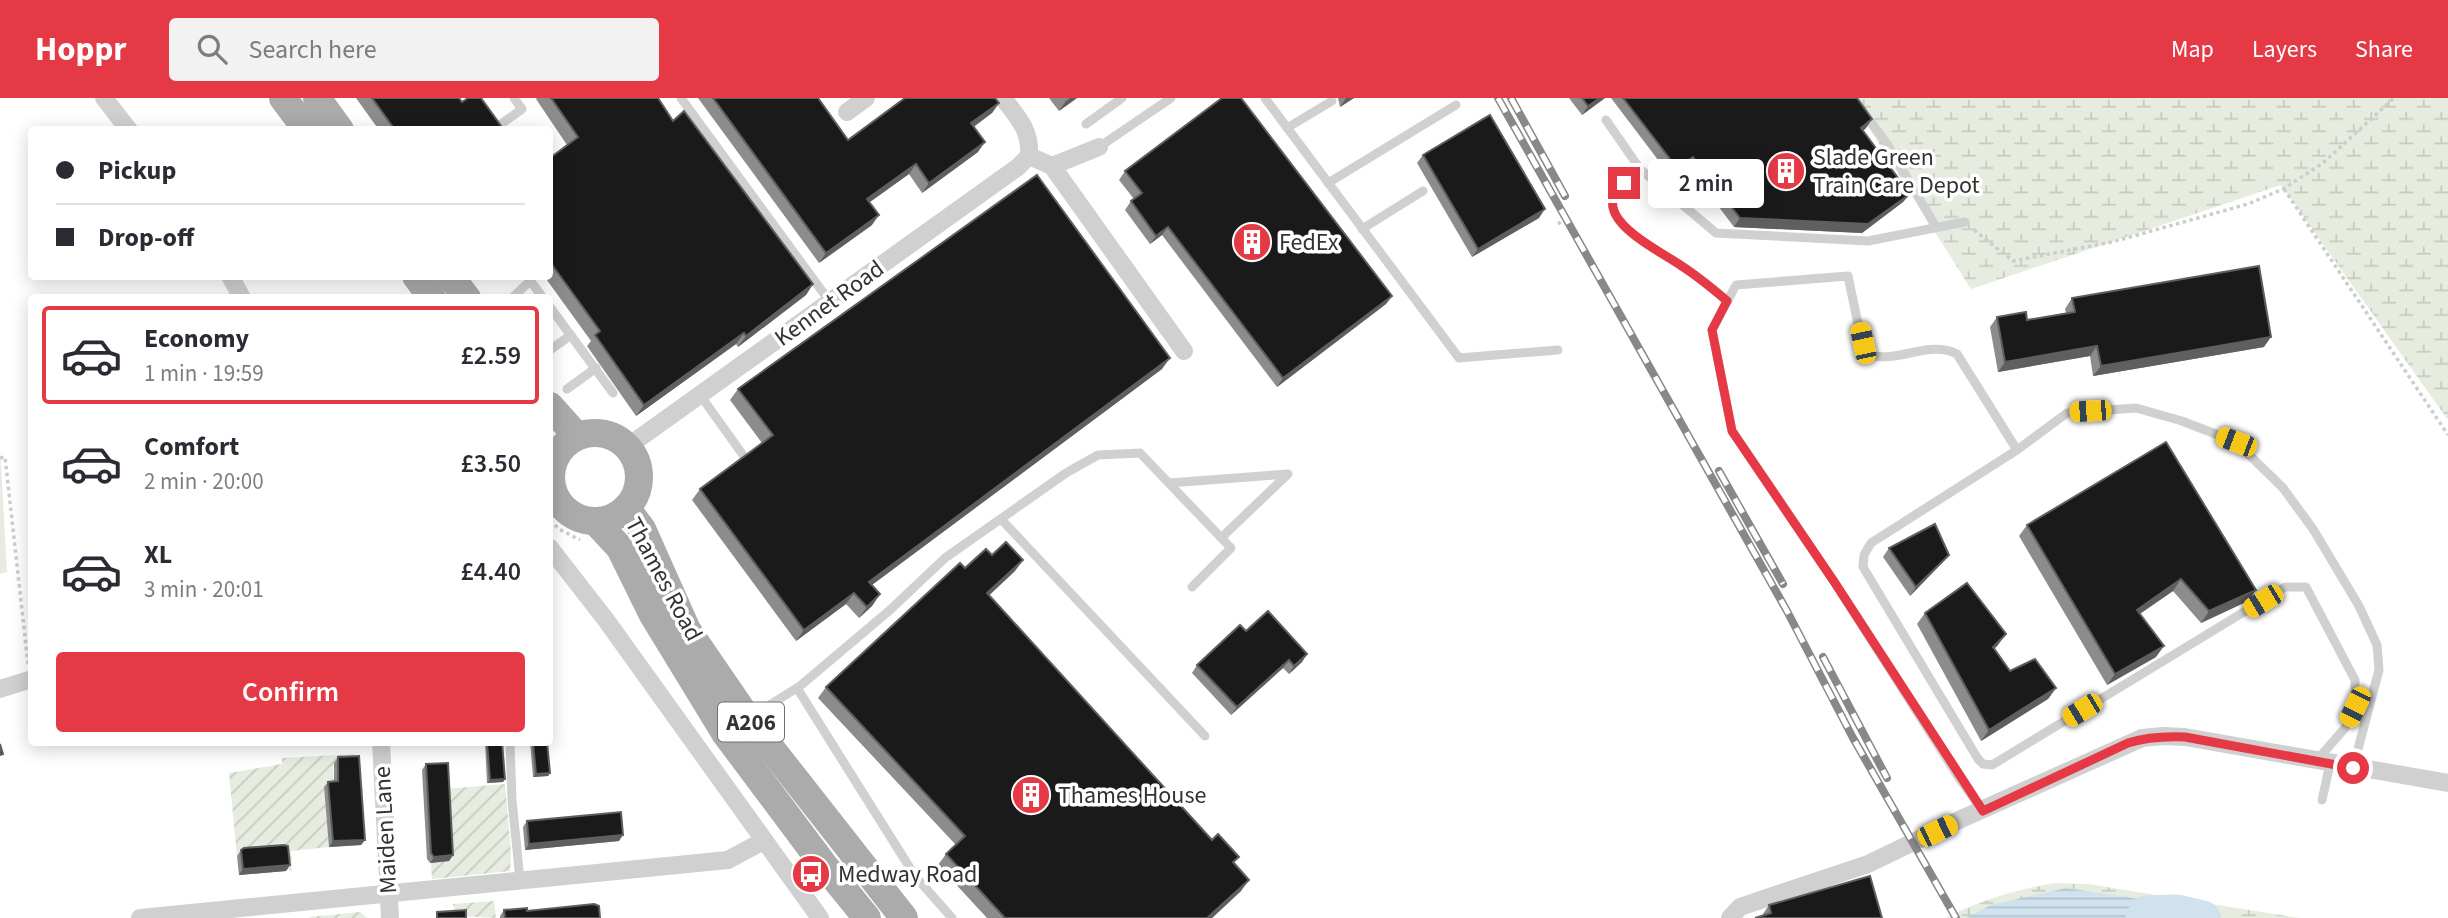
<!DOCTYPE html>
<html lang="en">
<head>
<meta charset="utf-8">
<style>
	body { margin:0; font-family:"Source Sans 3",sans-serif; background:#f2f2f3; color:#2b2b33; height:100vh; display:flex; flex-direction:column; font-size:26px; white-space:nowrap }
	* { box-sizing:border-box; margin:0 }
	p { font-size:23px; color:#7c7c81 }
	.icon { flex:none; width:38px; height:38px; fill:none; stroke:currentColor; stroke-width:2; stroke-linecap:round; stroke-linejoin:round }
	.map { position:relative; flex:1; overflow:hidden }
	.side { position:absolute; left:28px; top:196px; width:525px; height:452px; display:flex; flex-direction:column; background:#fff; border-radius:7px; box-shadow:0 4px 18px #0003 }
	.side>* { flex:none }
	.banner { position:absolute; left:28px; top:28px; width:525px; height:154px; border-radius:7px; box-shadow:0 4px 18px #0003; display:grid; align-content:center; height:154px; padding:0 28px; background:#fff }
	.end { position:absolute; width:32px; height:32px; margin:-16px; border:9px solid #e63946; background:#fff; box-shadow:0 0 0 4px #fff }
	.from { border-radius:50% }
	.bubble { position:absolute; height:49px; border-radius:7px; background:#fff; box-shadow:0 4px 18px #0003; font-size:23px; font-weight:600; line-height:49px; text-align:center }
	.car { position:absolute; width:21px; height:42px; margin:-21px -10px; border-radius:9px; box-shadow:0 0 5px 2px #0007; background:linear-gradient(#f5c518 24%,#345 0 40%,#f5c518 0 76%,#345 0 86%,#f5c518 0) }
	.banner b { display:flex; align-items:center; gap:24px; height:66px; font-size:26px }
	.banner b+b { border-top:2px solid #e1e1e2 }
	.banner i { width:18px; height:18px; background:#2b2b33 }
	ul { padding:12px 0 0; list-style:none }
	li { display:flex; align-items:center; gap:21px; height:98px; margin:0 14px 10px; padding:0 14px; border:4px solid transparent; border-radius:7px }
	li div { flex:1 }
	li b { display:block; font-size:26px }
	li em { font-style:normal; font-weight:600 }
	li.on { border-color:#e63946 }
	li>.icon { width:63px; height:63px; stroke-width:1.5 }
	.button { display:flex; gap:14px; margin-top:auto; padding:14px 28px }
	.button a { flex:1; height:80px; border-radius:7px; background:#e63946; color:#fff; font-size:28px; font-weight:600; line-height:80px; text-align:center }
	header { display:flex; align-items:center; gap:42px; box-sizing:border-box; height:98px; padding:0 35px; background:#e63946; color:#fff }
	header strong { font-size:33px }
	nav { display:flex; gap:38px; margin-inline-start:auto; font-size:24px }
	.search { width:490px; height:63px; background:#f2f2f3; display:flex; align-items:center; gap:18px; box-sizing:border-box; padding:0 24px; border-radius:7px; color:#7c7c81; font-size:26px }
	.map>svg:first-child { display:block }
</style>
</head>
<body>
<header>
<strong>Hoppr</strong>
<div class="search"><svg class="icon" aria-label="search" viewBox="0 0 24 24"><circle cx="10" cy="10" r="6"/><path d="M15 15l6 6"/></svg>Search here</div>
<nav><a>Map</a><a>Layers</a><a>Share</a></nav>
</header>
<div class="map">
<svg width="2448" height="820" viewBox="0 0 2448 820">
	<defs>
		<pattern id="wetland-marsh" width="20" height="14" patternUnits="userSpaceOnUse" patternTransform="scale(1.75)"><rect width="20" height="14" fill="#e6ecdf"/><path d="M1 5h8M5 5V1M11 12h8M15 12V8" fill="none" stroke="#c6cbc0"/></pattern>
		<pattern id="garden-furrows" width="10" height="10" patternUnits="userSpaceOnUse" patternTransform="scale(1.75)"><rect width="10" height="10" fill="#e6ecdf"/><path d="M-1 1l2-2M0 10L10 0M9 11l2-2" fill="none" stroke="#c6cbc0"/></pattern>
		<pattern id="water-rules" width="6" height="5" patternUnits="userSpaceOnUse" patternTransform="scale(1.75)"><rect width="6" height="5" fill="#cfe2ee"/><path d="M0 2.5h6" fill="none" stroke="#b2c2cd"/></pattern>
	</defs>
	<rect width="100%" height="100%" fill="#fff"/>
	<!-- grass -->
	<polygon fill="#e6ecdf" points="0,350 7,474 0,476"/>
	<!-- wetland -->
	<g fill="url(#wetland-marsh)">
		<polygon points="1850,0 2448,0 2448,322 2281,87 1971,191"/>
		<path d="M2054 785 2088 786 2299 820H2222L2108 800 1973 820H1946C1980 802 2017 792 2054 785Z"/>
	</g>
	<!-- garden -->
	<g fill="url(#garden-furrows)">
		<polygon points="354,656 355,664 333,669 334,689 324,690 325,707 335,707 329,738 329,749 291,753 292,773 237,758 229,675 282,666 282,660"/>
		<polygon points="505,686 511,754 510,773 432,781 431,765 449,763 445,691"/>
		<polygon points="494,803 496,820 456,818 453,806"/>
		<polygon points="360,814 367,820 309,820 309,819"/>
	</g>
	<!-- water -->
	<polygon fill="url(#water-rules)" points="2066,790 2171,806 2170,820 1966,820 1991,807"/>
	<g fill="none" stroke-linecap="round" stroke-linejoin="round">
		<!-- river -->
		<polyline stroke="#cfe2ee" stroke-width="35" points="2143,820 2146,815 2177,814 2203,820"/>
		<!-- path -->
		<g stroke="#cdcdcd" stroke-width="3.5" stroke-dasharray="3.5 3.5" stroke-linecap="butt">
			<polyline points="2284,91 2448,337"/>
			<polyline points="1558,126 1562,123"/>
			<polyline points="1974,132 2013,163 2112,144 2248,106 2283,91 2323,65 2394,0"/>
			<polyline points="0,360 5,359 28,566"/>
			<polyline points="550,422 559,431 580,442"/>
		</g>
		<!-- service -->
		<g stroke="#d0d0d0" stroke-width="9">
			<polyline points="681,0 830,204"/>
			<polyline points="1265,0 1459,260 1558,252"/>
			<polyline points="1853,0 1887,46 1936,129"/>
			<polyline points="1606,22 1640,71 1716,135 1868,143 1965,124"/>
			<polyline points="1086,26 1122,0"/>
			<polyline points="497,29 522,11 514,0"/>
			<polyline points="1287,30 1332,3"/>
			<polyline points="1099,49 1171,0"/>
			<path d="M1640 71C1630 79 1609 95 1613 110 1618 134 1664 156 1684 169 1699 180 1713 191 1728 203"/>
			<polyline points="1328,85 1456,7"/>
			<polyline points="1362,131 1423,93"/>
			<polyline points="527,178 543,200"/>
			<polyline points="512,200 530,183"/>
			<polyline points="550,209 613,295"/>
			<polyline points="550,252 571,237"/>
			<polyline points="567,291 596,270"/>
			<polyline points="700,297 743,357"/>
			<polyline points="1169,385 1288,376 1221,440"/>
			<polyline points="1001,421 1205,638"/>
			<polyline points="797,590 915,778 952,820"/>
			<polyline points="749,620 800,588 890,512 945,460 1066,375 1098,357 1140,355 1231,450 1192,489"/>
			<polyline points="510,644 512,702 520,782"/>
			<polyline points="2317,662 2345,630 2355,609 2355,582 2306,489 2285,489 1992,667 1983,666 1978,661 1863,469 1864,457 1871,445 2017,352 2067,315 2136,310 2182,323 2236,344 2283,390 2313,431 2359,508 2377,547 2379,572 2353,670"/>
			<polyline points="2322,702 2330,666"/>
			<path d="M1983 713 1959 680 1835 485 1732 333 1712 232 1736 187 1848 178 1862 245 1867 256C1896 267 1929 241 1957 256L2017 352"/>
		</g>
		<!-- minor -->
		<g stroke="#d0d0d0" stroke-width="18">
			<polyline points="104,0 129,32"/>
			<path d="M1003 0C1018 19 1031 33 1029 58L1052 68 1099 49"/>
			<polyline points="847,14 866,0"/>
			<polyline points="1052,68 1184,253"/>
			<polyline points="230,178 242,200"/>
			<polyline points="627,349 1018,69 1029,58"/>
			<polyline points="550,450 606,522 820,820"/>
			<polyline points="0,591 32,581"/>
			<polyline points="381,644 390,820"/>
			<polyline points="140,820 728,762 763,743"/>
			<polyline points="1730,820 1740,809 1868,766 1959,722 2142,640 2163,638 2185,639 2448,685"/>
		</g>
		<!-- primary -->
		<g stroke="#ababab" stroke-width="28">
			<polyline points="283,0 307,32"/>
			<polyline points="317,0 340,32"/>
			<polyline points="416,178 432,200"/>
			<polyline points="450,178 467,200"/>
			<polyline points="550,308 577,338"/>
			<circle cx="595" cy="379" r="44"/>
			<polyline points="626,410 642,431 687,532 748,621 904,820"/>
			<polyline points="595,423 620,450 653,517 725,635 823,766 867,820"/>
		</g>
		<!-- rail casing -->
		<g stroke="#888" stroke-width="8">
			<g id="rail">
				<polyline points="1498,0 1787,513 1853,640 1956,820"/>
				<polyline points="1511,0 1565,98"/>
				<polyline points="1719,373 1783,486"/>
				<polyline points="1823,559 1887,680"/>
			</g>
		</g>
		<!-- rail -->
		<use href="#rail" stroke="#fff" stroke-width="5" stroke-dasharray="16" stroke-linecap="butt"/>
	</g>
	<!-- wall -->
	<g fill="#8c8c8c">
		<polygon points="356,0 459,0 462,4 504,32 379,32"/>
		<polygon points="537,0 658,0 673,23 813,186 806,197 738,249 736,246 636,318 587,248 591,243 544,178 550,178 550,60 567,47 536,1"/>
		<polygon points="698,0 818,0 848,42 999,5 992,15 974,29 978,54 922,95 909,76 870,104 872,127 819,165"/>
		<polygon points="1049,0 1077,0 1059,13"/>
		<polygon points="1338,0 1354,0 1340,9"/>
		<polygon points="1569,0 1605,0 1582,17"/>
		<polygon points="1611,0 1857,0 1872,21 1866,30 1863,33 1910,96 1903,104 1862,135 1734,129 1687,67 1671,79"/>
		<polygon points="1423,57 1539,120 1472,159 1417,65"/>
		<polygon points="1125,73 1392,198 1386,206 1277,289 1162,137 1150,146 1125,112 1131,103 1134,101 1119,82"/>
		<polygon points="2072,200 2264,249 2093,278 2090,258 1998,274 1990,229 1997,219 2027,222 2066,215 2065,211"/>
		<polygon points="1162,271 872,487 880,496 872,508 859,520 846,506 796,543 692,402 700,391 762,345 730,302 738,291"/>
		<polygon points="2027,427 2256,492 2248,503 2201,525 2173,493 2140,516 2156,559 2107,587 2019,438"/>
		<polygon points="1889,450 1942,465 1910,498 1883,459"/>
		<polygon points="965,470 1015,473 989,497 1212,742 1239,759 1234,765 1241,793 1212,820 987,820 938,767 946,756 956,747 818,600 826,589"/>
		<polygon points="1925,515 1998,547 1994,551 2010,573 2056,590 2048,601 1981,643 1917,526"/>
		<polygon points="1246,533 1307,556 1302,564 1289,576 1283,570 1231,617 1192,575 1197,567"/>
		<polygon points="485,644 502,644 505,681 503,684 487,685"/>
		<polygon points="530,644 547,644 550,675 548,678 533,679"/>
		<polygon points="338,659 365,742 361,747 329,749 324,689 328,684 334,683 334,665"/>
		<polygon points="426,666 453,757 449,763 430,765 427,761 422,672"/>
		<polygon points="527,723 619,743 525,752 523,729"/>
		<polygon points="241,752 290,767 286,773 239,777 237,758"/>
		<polygon points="1769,807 1882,820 1763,817 1763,816"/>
		<polygon points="504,812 527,813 600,820 500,820 500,818"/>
	</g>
	<!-- shaded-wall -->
	<g fill="#5f5f5f">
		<polygon points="1070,0 1077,0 1059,13 1066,3"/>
		<polygon points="1346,0 1354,0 1340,9"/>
		<polygon points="1600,0 1605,0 1582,17 1588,8"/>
		<polygon points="999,5 992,15 964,35 971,25"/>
		<polygon points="1872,21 1866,30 1855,39 1861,30"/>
		<polygon points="985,44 978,54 922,95 929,85"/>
		<polygon points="1693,59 1687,67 1671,79 1677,70"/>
		<polygon points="916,66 909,76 860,111 867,101"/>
		<polygon points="1910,96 1903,104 1862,135 1734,129 1740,120"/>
		<polygon points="1545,111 1539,120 1472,159 1478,151"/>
		<polygon points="879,117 872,127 819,165 826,155"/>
		<polygon points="1168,129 1162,137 1150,146 1156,138"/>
		<polygon points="813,186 806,197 738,249 746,238"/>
		<polygon points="1392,198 1386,206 1277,289 1283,280"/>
		<polygon points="744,235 736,246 636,318 644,307"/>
		<polygon points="2271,239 2264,249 2093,278 2101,268"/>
		<polygon points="2097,248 2090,258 1998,274 2005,264"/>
		<polygon points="1170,260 1162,271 861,495 869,484"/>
		<polygon points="1949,457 1942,465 1910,498 1916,489"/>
		<polygon points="1023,462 1015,473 980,506 987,495"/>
		<polygon points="2181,481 2173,493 2129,523 2137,512"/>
		<polygon points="2256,492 2248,503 2201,525 2209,513"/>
		<polygon points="854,495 846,506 796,543 804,532"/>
		<polygon points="880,496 872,508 859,520 867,509"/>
		<polygon points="2006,536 1998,547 1985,560 1993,549"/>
		<polygon points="2164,548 2156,559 2107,587 2115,576"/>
		<polygon points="1307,556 1302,564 1289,576 1294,568"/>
		<polygon points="1289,562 1283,570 1231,617 1237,609"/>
		<polygon points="2056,590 2048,601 1981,643 1989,632"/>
		<polygon points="550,675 548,678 533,679 536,676"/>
		<polygon points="505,681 503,684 487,685 490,682"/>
		<polygon points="623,737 619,743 525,752 529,746"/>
		<polygon points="365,742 361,747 329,749 333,743"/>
		<polygon points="453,757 449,763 430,765 434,759"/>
		<polygon points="290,767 286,773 239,777 243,771"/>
		<polygon points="1249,782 1241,793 1212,820 1207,820"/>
	</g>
	<!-- building -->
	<g fill="#1a1a1a" stroke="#5f5f5f" stroke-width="2">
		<polygon points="372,0 459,0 462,4 468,0 481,0 504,32 395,32"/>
		<polygon points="551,0 658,0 673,23 684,13 813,186 746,238 744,235 644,307 595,237 600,233 550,164 550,60 578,39"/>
		<polygon points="713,0 818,0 848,42 905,0 995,0 999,5 971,25 985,44 929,85 916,66 867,101 879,117 826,155"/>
		<polygon points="1222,0 1241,0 1392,198 1283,280 1168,129 1156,138 1131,103 1142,95 1125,73"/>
		<polygon points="1582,0 1600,0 1588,8"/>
		<polygon points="1623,0 1857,0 1872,21 1861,30 1910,96 1868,126 1740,120 1693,59 1677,70"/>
		<polygon points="1490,17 1545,111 1478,151 1423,57"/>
		<polygon points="1037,77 1170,260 869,484 880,496 867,509 854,495 804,532 700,391 773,337 738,291"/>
		<polygon points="2259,168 2271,239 2101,268 2097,248 2005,264 1997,219 2026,214 2027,222 2075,214 2072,200"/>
		<polygon points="2166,344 2256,492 2209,513 2181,481 2137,512 2164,548 2115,576 2027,427"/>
		<polygon points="1935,426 1949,457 1916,489 1889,450"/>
		<polygon points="1006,444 1023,462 987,495 1212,742 1218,736 1239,759 1233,764 1249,782 1207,820 1005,820 946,756 965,738 826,589 960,465 965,470 986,451 992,457"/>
		<polygon points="1967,485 2006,536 1993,549 2010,573 2035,561 2056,590 1989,632 1925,515"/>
		<polygon points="1268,513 1307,556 1294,568 1289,562 1237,609 1197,567 1240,527 1246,533"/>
		<polygon points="487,644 502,644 505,681 490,682"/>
		<polygon points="533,644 547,644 550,675 536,676"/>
		<polygon points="0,646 3,656 0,657"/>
		<polygon points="359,658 365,742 333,743 328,684 338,683 338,659"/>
		<polygon points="448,665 453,757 434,759 431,755 426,666"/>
		<polygon points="621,714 623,737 529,746 527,723"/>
		<polygon points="284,747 288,748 290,767 243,771 241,752 244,750"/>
		<polygon points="1870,778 1882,820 1755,820 1771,815 1769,807"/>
		<polygon points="594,806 599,808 600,820 505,820 504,812 527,810 527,813"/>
		<polygon points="466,812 466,820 437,820 437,814"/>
	</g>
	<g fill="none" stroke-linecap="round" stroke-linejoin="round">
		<!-- route -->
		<path stroke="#e63946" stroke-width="9" d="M1624 85C1619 92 1611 100 1613 109 1617 133 1665 156 1683 169 1699 179 1713 191 1727 203L1712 232 1732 333 1835 485 1983 713 2128 645C2147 639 2164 638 2185 639L2353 670"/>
	</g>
	<!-- icons -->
	<defs>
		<g id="building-disc" transform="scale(2.0125)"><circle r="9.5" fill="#e63946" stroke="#fff"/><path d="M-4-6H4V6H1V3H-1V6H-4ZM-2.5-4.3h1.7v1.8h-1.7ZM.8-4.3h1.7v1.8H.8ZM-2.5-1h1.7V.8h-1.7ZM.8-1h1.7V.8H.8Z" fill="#fff"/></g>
		<g id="bus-disc" transform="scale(2.0125)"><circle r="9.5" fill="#e63946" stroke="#fff"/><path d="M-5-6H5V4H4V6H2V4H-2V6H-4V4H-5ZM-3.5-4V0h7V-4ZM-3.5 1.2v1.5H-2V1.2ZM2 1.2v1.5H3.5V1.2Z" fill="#fff"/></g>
	</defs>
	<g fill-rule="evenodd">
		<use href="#building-disc" x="1786" y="73"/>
		<use href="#building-disc" x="1252" y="144"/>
		<use href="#building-disc" x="1031" y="697"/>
		<use href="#bus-disc" x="811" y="776"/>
	</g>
	<g text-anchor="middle" stroke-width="7" stroke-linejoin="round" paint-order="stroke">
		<!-- shield labels -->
		<rect fill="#fff" stroke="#707070" stroke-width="2" x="718" y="604.5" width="66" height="39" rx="5"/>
		<g font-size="23" font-weight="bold" fill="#333">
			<text x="751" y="632">A206</text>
		</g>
		<!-- poi labels -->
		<g font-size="24" fill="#333" stroke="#fff" text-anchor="start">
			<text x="1813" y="67">Slade Green<tspan x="1813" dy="28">Train Care Depot</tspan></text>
			<text x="1279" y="152">FedEx</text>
			<text x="1058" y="705">Thames House</text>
			<text x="838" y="784">Medway Road</text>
		</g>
		<!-- street labels -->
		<g font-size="24" fill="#333" stroke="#fff">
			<text transform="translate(829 205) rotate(-36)" y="8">Kennet Road</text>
			<text transform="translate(664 481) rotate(62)" y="8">Thames Road</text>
			<text transform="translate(385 732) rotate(-93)" y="8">Maiden Lane</text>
		</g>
	</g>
</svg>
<i class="end from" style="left:2353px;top:670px"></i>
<i class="end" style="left:1624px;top:85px"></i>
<div class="bubble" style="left:1648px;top:61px;width:116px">2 min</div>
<i class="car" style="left:1863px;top:245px;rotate:348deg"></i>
<i class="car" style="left:2090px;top:313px;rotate:267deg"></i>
<i class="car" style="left:2236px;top:344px;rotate:291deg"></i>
<i class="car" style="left:2263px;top:503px;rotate:239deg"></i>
<i class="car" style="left:2355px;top:609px;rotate:206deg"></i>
<i class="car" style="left:2082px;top:612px;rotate:239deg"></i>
<i class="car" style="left:1937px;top:733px;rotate:64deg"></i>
<div class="banner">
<b><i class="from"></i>Pickup</b>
<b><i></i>Drop-off</b>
</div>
<section class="side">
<ul>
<li class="on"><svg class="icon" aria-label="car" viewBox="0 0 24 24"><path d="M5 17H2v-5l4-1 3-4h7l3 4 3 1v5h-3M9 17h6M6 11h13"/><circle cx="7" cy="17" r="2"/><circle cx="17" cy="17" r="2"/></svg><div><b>Economy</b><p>1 min · 19:59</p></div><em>£2.59</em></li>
<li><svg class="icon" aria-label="car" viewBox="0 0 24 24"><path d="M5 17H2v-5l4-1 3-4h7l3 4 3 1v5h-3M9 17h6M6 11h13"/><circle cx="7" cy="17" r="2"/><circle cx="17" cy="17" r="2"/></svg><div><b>Comfort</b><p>2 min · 20:00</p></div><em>£3.50</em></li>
<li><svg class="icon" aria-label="car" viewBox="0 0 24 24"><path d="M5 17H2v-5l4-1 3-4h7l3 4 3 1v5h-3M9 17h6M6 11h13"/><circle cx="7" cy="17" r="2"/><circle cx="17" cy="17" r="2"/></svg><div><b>XL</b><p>3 min · 20:01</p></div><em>£4.40</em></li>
</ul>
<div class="button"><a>Confirm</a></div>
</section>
</div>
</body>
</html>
